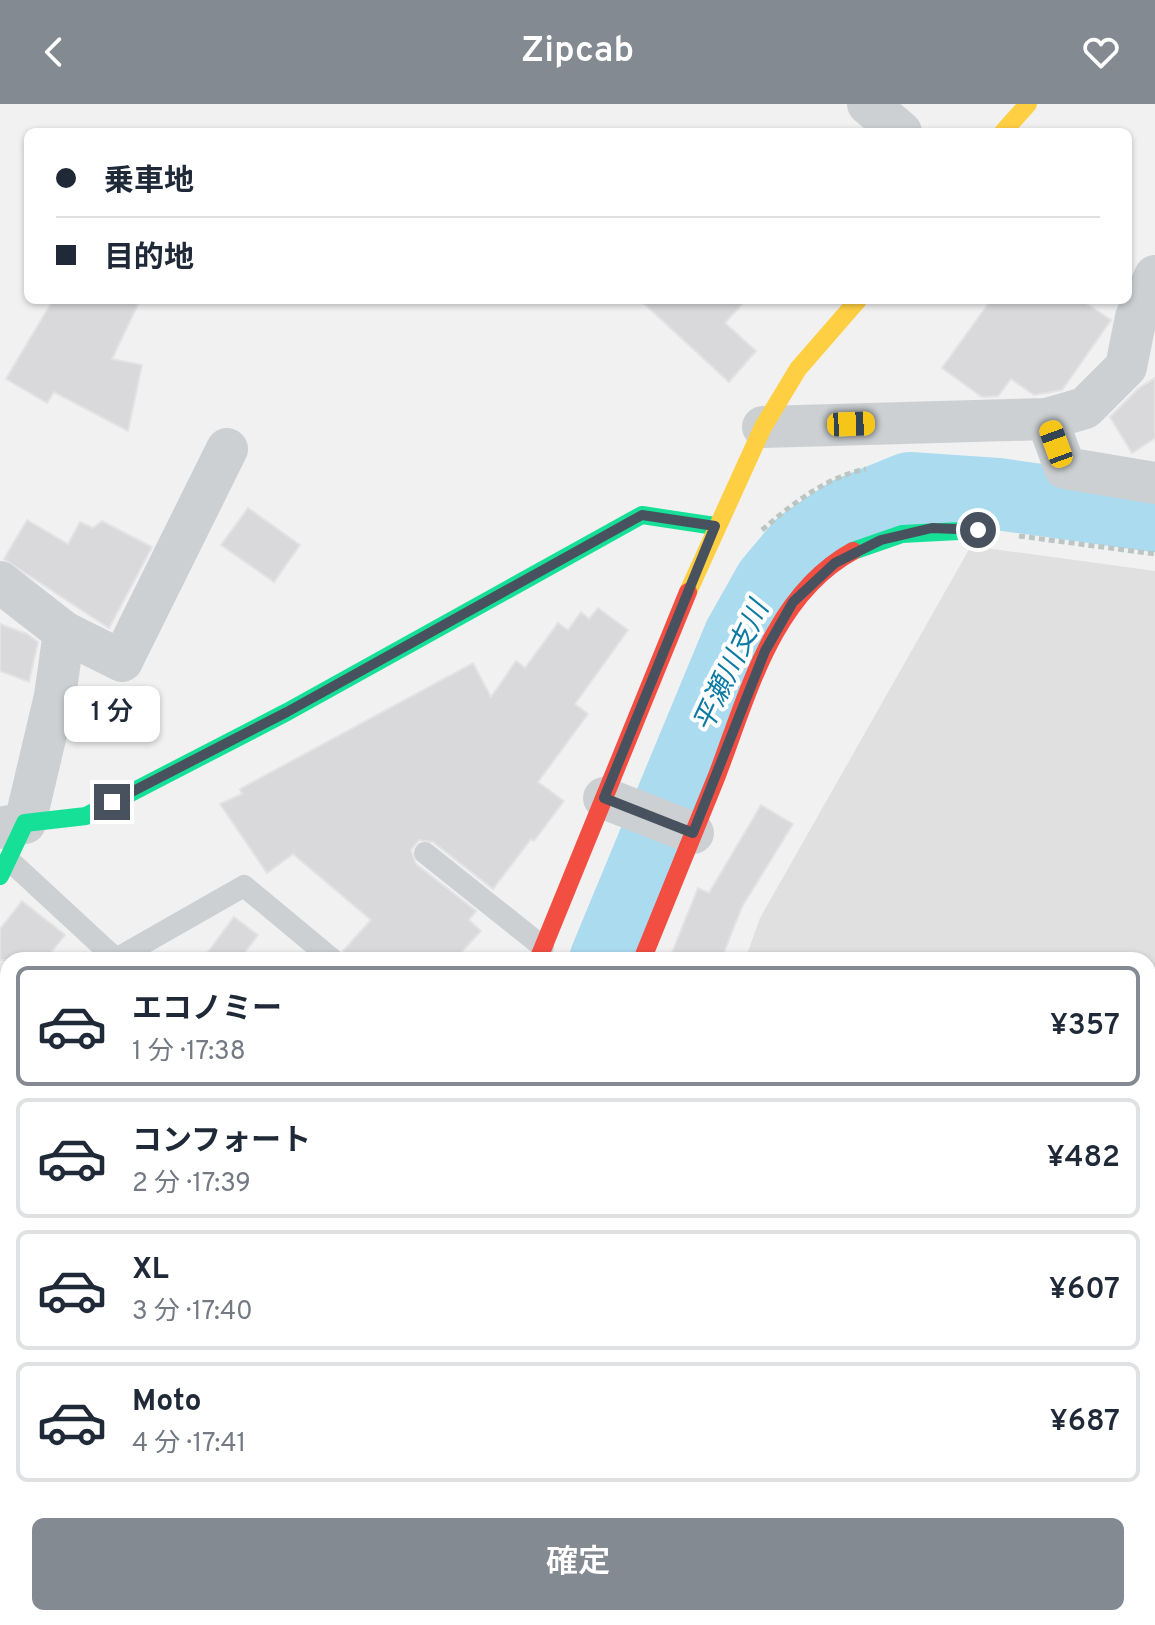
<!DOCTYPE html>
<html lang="ja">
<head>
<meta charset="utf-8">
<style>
	body { margin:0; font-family:Overpass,"Noto Sans JP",sans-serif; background:#f6f6f7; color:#1f2937; height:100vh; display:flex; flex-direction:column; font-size:30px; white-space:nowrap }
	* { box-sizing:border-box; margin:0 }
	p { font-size:26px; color:#747a83 }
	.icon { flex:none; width:44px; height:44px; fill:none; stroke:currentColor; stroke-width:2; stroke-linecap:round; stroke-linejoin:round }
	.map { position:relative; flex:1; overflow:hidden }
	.drawer { position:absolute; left:0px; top:848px; width:1156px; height:674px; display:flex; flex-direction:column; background:#fff; border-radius:24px 24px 0 0; box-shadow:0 2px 6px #0004 }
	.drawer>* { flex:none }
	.banner { position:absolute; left:24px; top:24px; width:1108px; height:176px; border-radius:12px; box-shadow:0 2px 6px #0004; display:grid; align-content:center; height:176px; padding:0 32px; background:#fff }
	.end { position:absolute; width:36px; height:36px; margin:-18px; border:10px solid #48525e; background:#fff; box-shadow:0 0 0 4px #fff }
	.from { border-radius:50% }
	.bubble { position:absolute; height:56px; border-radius:12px; background:#fff; box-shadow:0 2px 6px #0004; font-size:26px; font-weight:600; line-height:56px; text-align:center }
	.car { position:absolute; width:24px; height:48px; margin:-24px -12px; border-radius:10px; box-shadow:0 0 6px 2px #0007; background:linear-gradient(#f5c518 24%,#345 0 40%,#f5c518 0 76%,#345 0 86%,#f5c518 0) }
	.banner b { display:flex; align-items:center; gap:28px; height:76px; font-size:30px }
	.banner b+b { border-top:2px solid #e0e1e3 }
	.banner i { width:20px; height:20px; background:#1f2937 }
	ul { padding:14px 0 0; list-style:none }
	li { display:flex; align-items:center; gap:24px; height:120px; margin:0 16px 12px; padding:0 16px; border:4px solid #e0e1e3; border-radius:12px }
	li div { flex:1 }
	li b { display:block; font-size:30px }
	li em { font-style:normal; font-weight:600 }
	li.active { border-color:#848a91 }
	li>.icon { width:72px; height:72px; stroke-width:1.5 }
	.cta { display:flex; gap:16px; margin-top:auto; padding:16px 32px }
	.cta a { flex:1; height:92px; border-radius:12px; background:#848a91; color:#fff; font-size:32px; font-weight:600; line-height:92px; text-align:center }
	header { display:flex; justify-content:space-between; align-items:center; height:104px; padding:0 32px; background:#848a91; color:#fff; font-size:36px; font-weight:600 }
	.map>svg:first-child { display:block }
</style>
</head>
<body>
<header><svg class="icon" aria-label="back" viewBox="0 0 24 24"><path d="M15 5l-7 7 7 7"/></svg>Zipcab<svg class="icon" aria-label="heart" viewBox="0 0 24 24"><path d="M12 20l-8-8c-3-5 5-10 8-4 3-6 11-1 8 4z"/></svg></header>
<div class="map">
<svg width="1155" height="1521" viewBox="0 0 1155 1521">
	<rect width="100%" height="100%" fill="#f2f1f1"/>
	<!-- education -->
	<polygon fill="#e0e0e1" points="971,442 1155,467 1155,1521 1071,1521 1071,1514 1148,1514 1148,856 745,856 760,814"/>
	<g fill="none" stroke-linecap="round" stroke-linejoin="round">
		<!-- river -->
		<g stroke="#abdbee" stroke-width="72">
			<polyline points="605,856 739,533 770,478 802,440 848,409 909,384 998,390 1155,412"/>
			<polyline points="58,1521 62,1514"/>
		</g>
	</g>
	<!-- building -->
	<g fill="#d9d9db" stroke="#e3e3e4" stroke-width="2">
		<polygon points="53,196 140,196 112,255 142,261 128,327 54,288 47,299 6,275"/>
		<polygon points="640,196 746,196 725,219 756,247 729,278"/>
		<polygon points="991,196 1081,196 1111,216 1062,286 1034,291 1011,275 998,292 982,293 942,264"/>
		<polygon points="1155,274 1155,334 1132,349 1110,313 1139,284"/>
		<polygon points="248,404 300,441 274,478 221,441"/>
		<polygon points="27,416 68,440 80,418 93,424 102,417 152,443 109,524 4,455"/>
		<polygon points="598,504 628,526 575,600 588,610 538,678 564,697 534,737 531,735 493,785 433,738 419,736 411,746 416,760 476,807 469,816 481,827 454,856 347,856 343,847 371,816 293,750 267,769 220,700 242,690 240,685 473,559 491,593 516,557 525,564 558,519 568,526 581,508 589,515"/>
		<polygon points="0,520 27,530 38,538 29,578 0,567"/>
		<polygon points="761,701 793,720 742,803 721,856 669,856 698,784 709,789"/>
		<polygon points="22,797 65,831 45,856 0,856 0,825"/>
		<polygon points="234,813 258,831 239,856 202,856"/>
	</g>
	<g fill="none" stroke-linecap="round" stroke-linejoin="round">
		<!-- path -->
		<g stroke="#bbc6c3" stroke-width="5" stroke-dasharray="6 4" stroke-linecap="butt">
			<path d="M762 426C792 400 826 373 866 365"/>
			<polyline points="1019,432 1155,450"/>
			<polyline points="1148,1280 1155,1274"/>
			<polyline points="961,1521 965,1514"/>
		</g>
		<!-- lane -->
		<g stroke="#cdd0d2" stroke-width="22">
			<polyline points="425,749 543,843"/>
			<polyline points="10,757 116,855 244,782 333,856"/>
			<polyline points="1148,1331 1155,1329"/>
			<polyline points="1148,1479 1155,1470"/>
			<polyline points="356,1514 362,1521"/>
			<polyline points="1134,1514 1135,1521"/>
		</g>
		<!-- street -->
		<g stroke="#cdd0d2" stroke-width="42">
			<polyline points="868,0 901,28"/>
			<polyline points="1047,315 1065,364 1155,379"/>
			<polyline points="763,323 1047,315 1085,304 1126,263 1136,213 1155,172"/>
			<polyline points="0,478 64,528 55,592 25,719 0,724"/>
			<polyline points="64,528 122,557 227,345"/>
			<polyline points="604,694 693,729"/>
			<polyline points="133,1514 134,1521"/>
			<polyline points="755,1521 759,1514"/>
		</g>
		<!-- fast -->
		<g stroke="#16e098" stroke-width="18">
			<polyline points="853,447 902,430 978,426"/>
			<polyline points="0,772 25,719 86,712 287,608 642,411 715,422"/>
		</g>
		<!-- slow -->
		<g stroke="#ffcf43" stroke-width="18">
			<polyline points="1003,28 1028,0"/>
			<polyline points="688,488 763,323 798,265 858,196"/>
			<polyline points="0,1450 8,1446"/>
			<polyline points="1043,1514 1044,1521"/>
		</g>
		<!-- jam -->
		<g stroke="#f24e42" stroke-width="18">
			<polyline points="538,856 688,488"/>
			<path d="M642 856C667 795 691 734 716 674 747 594 771 492 853 447"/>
		</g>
	</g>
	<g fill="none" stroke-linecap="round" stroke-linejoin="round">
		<!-- route -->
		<polyline stroke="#48525e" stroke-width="10" points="112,698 287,608 642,411 715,422 604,694 693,729 765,547 793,498 835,459 881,436 932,424 978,426"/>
	</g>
	<g text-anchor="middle" stroke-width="8" stroke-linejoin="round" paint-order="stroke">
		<!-- water labels -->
		<g font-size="28" font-style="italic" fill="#0d7ba4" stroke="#fff">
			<text transform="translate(730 562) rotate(-65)" y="10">平瀬川支川</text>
		</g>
	</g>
</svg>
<i class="end from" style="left:978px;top:426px"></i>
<i class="end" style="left:112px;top:698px"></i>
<div class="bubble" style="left:64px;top:582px;width:96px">1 分</div>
<i class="car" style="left:851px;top:320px;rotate:88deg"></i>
<i class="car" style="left:1056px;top:340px;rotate:340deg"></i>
<div class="banner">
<b><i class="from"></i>乗車地</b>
<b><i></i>目的地</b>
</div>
<section class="drawer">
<ul>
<li class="active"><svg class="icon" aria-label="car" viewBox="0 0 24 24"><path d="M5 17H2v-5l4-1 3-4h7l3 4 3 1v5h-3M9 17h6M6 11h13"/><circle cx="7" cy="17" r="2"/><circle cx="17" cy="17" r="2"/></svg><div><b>エコノミー</b><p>1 分 · 17:38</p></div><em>¥357</em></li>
<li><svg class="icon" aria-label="car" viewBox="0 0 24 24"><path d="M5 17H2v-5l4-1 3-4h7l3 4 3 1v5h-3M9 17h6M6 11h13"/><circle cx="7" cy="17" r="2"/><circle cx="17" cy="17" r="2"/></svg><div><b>コンフォート</b><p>2 分 · 17:39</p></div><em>¥482</em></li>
<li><svg class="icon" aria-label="car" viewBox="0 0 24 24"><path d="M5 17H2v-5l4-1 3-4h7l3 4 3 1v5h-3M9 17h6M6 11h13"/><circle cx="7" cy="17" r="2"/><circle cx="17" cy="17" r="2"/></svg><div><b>XL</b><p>3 分 · 17:40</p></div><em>¥607</em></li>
<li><svg class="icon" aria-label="car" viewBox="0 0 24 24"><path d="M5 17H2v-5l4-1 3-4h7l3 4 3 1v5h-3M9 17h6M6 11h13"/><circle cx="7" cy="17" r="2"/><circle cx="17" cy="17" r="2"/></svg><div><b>Moto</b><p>4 分 · 17:41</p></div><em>¥687</em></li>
</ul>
<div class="cta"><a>確定</a></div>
</section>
</div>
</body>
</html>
